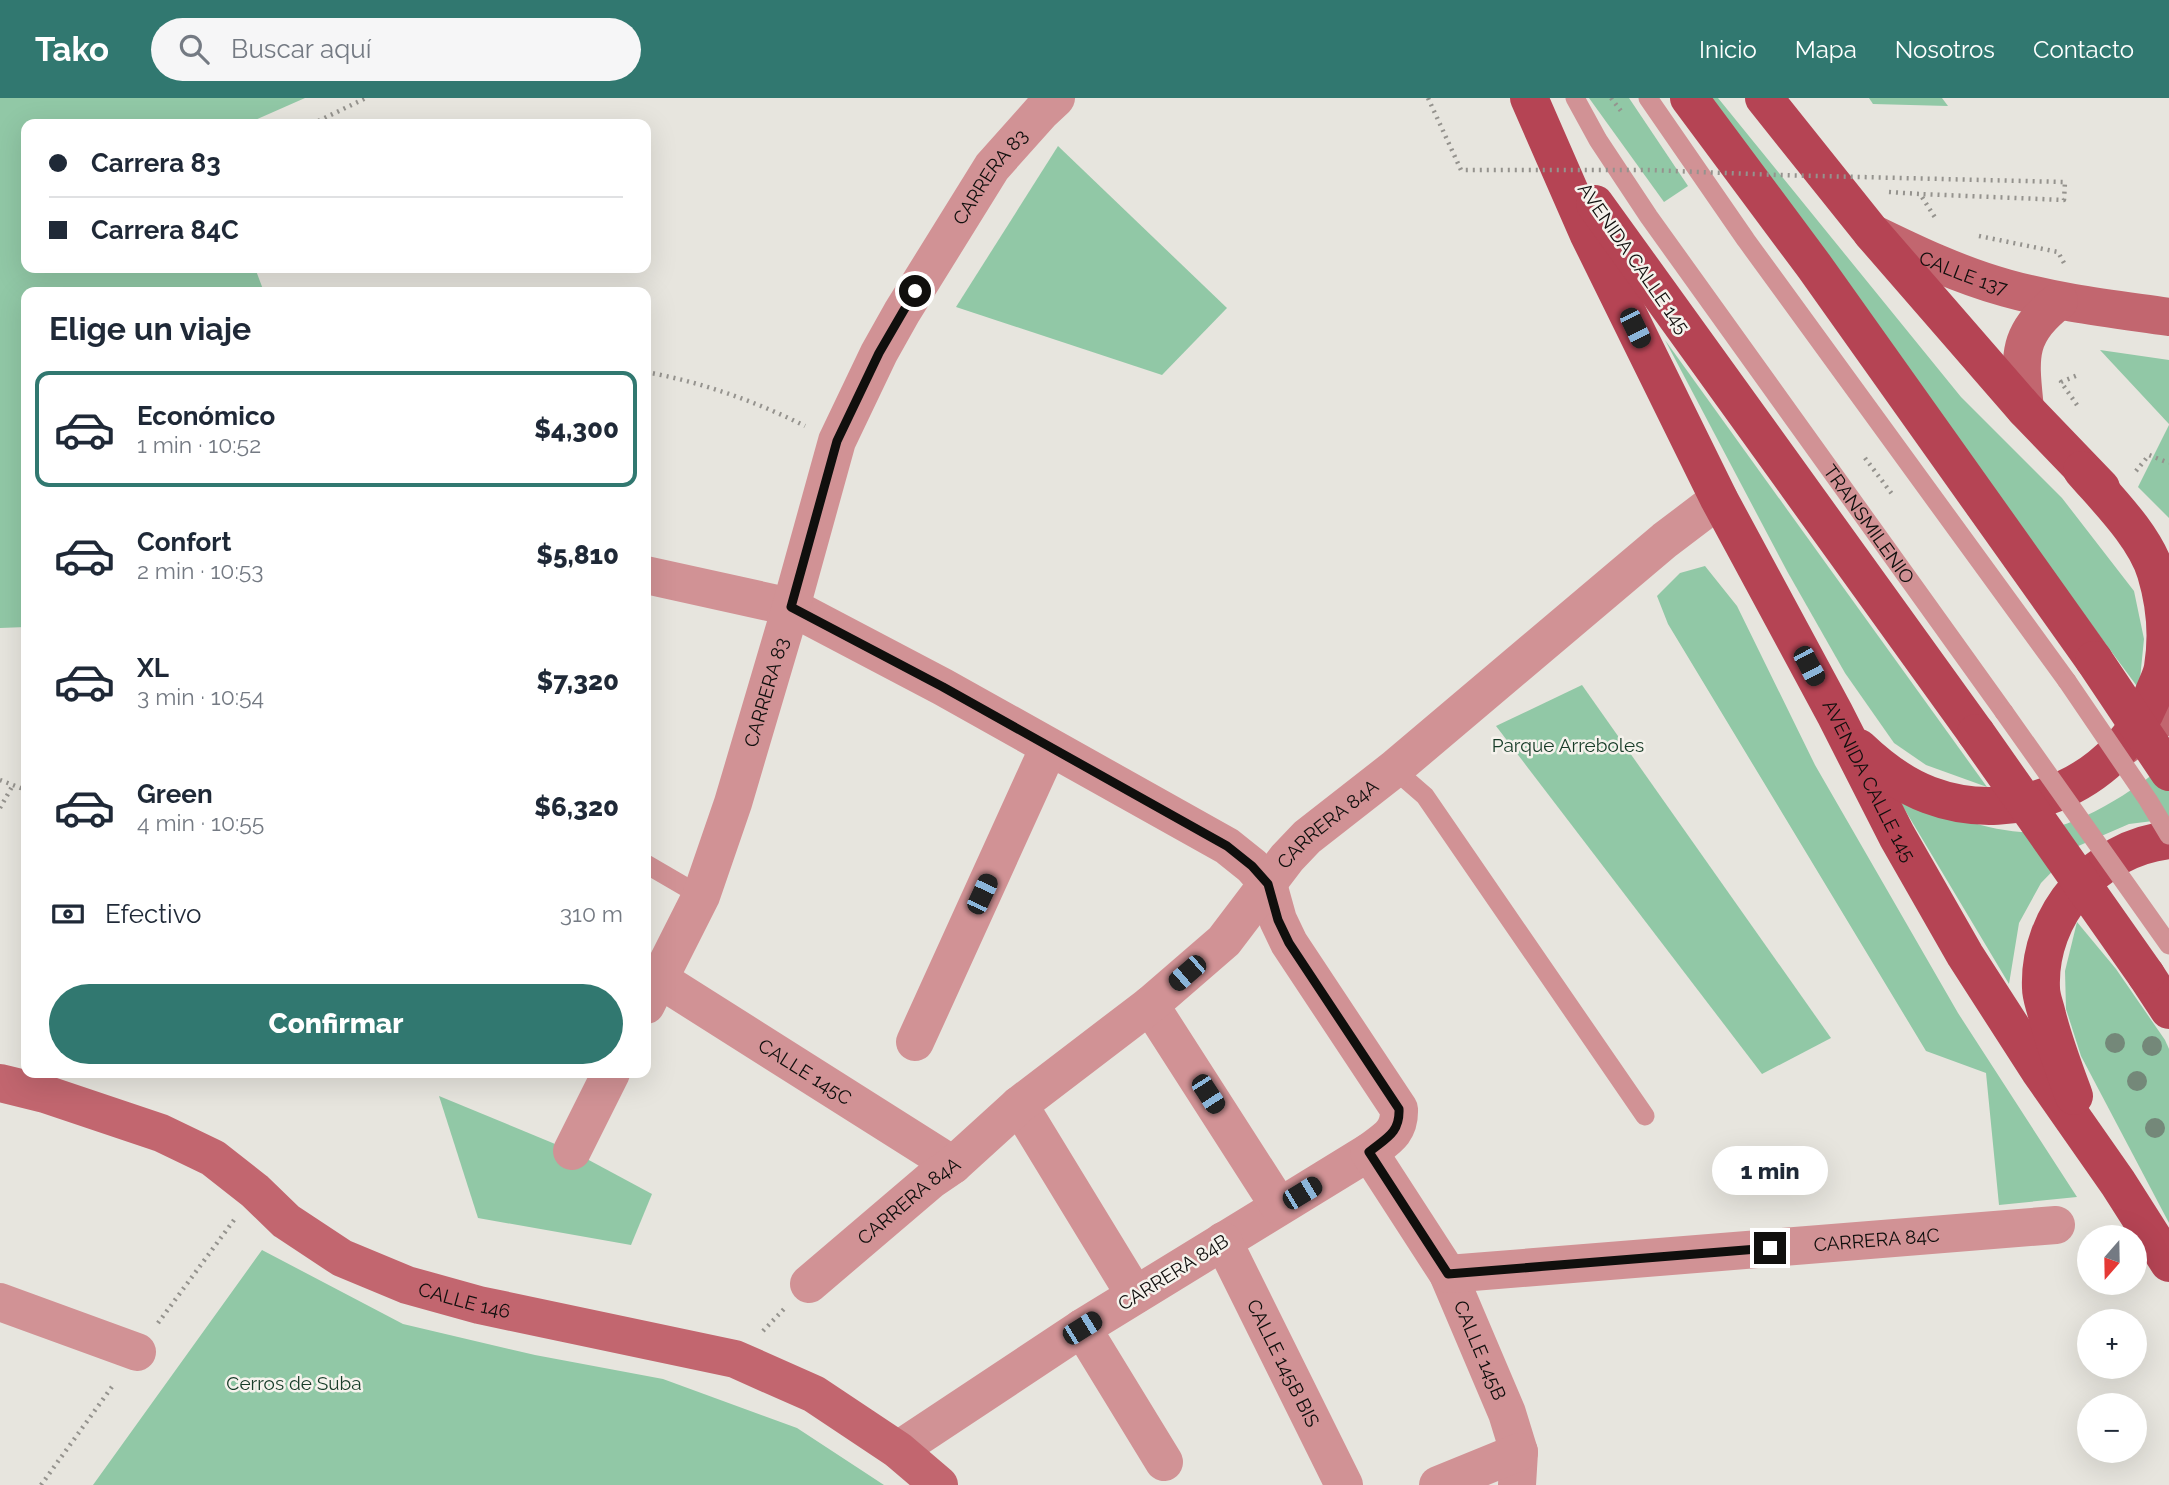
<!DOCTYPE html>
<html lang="es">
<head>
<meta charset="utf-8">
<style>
	body { margin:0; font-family:Raleway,sans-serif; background:#f6f6f7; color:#1f2937; height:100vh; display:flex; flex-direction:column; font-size:26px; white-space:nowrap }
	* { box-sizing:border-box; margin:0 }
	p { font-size:23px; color:#747a83 }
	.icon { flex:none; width:38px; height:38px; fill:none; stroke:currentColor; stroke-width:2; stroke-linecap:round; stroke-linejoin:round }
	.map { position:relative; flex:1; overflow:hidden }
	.panel { position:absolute; left:21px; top:189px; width:630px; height:791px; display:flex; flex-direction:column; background:#fff; border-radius:14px; box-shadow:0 7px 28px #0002 }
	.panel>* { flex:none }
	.banner { position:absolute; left:21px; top:21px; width:630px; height:154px; border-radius:14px; box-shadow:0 7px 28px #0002; display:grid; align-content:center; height:154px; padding:0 28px; background:#fff }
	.needle { width:46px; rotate:200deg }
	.controls { position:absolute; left:2077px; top:1127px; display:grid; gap:14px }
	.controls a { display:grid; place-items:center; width:70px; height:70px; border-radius:50%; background:#fff; box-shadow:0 7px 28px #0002; font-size:35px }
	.end { position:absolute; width:32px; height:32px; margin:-16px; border:9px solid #100f0d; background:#fff; box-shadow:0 0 0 4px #fff }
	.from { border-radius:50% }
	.bubble { position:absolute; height:49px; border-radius:24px; background:#fff; box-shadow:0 7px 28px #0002; font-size:23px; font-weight:800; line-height:49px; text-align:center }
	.car { position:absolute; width:21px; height:42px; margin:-21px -10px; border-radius:9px; box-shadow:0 0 5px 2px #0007; background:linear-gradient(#222 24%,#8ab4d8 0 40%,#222 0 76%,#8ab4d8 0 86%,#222 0) }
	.banner b { display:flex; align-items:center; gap:24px; height:66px; font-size:26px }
	.banner b+b { border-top:2px solid #e0e1e3 }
	.banner i { width:18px; height:18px; background:#1f2937 }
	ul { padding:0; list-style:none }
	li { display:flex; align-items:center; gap:21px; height:116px; margin:0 14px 10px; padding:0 14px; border:4px solid transparent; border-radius:14px }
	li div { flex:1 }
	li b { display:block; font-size:26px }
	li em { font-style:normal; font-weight:800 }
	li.selected { border-color:#317870 }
	li>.icon { width:63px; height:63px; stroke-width:1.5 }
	h2 { padding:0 28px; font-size:32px; line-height:84px }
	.pay { display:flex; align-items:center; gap:18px; height:77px; padding:0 28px; font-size:26px }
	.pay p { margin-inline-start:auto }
	.primary-button { display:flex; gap:14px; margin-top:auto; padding:14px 28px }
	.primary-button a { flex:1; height:80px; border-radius:42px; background:#317870; color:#fff; font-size:28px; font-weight:800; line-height:80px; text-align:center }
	header { display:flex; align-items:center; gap:42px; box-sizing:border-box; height:98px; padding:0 35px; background:#317870; color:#fff }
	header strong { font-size:33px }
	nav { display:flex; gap:38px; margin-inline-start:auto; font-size:24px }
	.search { width:490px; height:63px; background:#f6f6f7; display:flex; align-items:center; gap:18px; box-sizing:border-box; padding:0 24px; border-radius:38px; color:#747a83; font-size:26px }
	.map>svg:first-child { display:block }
</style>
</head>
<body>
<header>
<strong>Tako</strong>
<div class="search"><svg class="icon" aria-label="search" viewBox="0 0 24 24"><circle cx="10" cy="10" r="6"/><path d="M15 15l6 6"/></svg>Buscar aquí</div>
<nav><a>Inicio</a><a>Mapa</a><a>Nosotros</a><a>Contacto</a></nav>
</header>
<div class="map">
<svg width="2169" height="1387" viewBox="0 0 2169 1387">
	<rect width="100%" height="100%" fill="#e7e5de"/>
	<!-- green -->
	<g fill="#91c8a6">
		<polygon points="0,0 305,0 246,26 26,26 26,170 255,170 264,194 26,194 26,529 0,530"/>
		<polygon points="1589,0 1629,0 1688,88 1664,104"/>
		<polygon points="1709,0 1718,0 1961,299 2062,400 2134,493 2144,541 2139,591 1987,385"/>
		<polygon points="1869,0 1942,0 1948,8 1873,6"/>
		<polygon points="1058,48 1227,210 1162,277 956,209"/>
		<polygon points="1665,242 1987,689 1926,667 1894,645 1845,575 1787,473"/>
		<polygon points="2100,252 2169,262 2169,326"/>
		<polygon points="2169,327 2169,420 2138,389"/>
		<polygon points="1705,468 1737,508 1815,667 1958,915 2077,1099 1999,1107 1986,975 1926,953 1668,526 1657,498 1680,475"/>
		<polygon points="1582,587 1831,940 1762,976 1496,628"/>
		<path d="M2169 662V721L2129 726 2076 749 2041 785 2019 825 2009 886 1896 697C1935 711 1978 731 2021 734 2066 737 2137 693 2169 662Z"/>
		<polygon points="2077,824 2116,871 2165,942 2169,951 2169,1125 2081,958 2066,911 2065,873"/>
		<polygon points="439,998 572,1053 652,1096 631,1147 478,1120"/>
		<polygon points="262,1152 403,1226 535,1257 663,1281 797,1330 884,1387 93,1387"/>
	</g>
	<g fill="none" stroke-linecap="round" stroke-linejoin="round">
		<!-- path -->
		<g stroke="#95938e" stroke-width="4.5" stroke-dasharray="2 5" stroke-linecap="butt">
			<polyline points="1611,0 1621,13"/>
			<polyline points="312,26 366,0"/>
			<polyline points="1889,94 1920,96 1936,121"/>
			<polyline points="1979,138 2058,154 2064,165"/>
			<path d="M646 274C701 284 755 303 805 328"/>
			<polyline points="2077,307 2061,284 2078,277"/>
			<polyline points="1865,360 1892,396"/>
			<polyline points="2136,373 2149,357 2169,365"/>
			<polyline points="0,682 26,692"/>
			<polyline points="0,710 13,687"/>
			<polyline points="158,1225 234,1122"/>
			<polyline points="763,1233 784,1211"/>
			<polyline points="41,1387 114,1286"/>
		</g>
		<!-- lane -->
		<g stroke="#d19295" stroke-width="19">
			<path id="s1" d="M1575 0 1598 42 1649 119 2004 614"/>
			<polyline points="1648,0 1746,142 2067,583"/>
			<polyline points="1394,671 1425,698 1645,1018"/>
			<polyline points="646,766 701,798"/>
		</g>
		<!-- street -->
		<g stroke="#d19295" stroke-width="38">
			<path d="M646 477 791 509 943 589 1227 748 1252 768 1268 786 1278 822 1289 845 1399 1011C1400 1035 1386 1041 1369 1054L1082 1230 898 1352"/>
			<path id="s2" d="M659 881 953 1067"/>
			<path id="s3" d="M646 907 701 798 733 705 791 509 837 343 879 255 902 214 992 69 1041 14 1056 0"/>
			<polyline points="1150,907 1279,1108"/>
			<polyline points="915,944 1049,649"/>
			<polyline points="1019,1007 1135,1197"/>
			<polyline points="572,1053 611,975"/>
			<path id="s4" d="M1369 1054 1448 1176 1507 1315 1519 1354 1517 1387"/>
			<path id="s5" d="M1223 1143 1344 1387"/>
			<path id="s6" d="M1448 1176 2056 1127"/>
			<path id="s7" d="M809 1186 931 1082 953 1067 1019 1007 1150 907 1224 843 1287 760 1307 739 1394 671 1665 442 1719 401"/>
			<polyline points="0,1204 137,1254"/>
			<polyline points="1082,1230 1164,1364"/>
			<polyline points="1438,1387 1519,1354"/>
		</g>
		<!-- secondary -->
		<g stroke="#c2666f" stroke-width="38">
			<path id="s8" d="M1872 135C1915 156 1959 177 2006 190 2059 205 2114 211 2169 219"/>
			<path d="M2025 311C2020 261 2015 236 2059 203"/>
			<polyline points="2123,649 2169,614"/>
			<path id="s9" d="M0 985 45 996 161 1035 213 1060 255 1093 286 1123 342 1160 407 1187 479 1207 735 1261 814 1296 898 1352 939 1387"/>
		</g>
		<!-- primary -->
		<g stroke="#b54454" stroke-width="38">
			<path id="s10" d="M1529 0 1588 135 1719 401 1835 616 1897 738 1965 857 2039 972 2118 1085 2169 1165"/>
			<polyline points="1689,0 1814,168 2094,562"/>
			<polyline points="1764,0 1872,135 2025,311 2101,390"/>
			<polyline points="1595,106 1976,635"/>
			<path d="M1859 650C1880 670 1902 687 1929 697 2019 731 2122 683 2154 594 2157 586 2162 577 2163 569 2168 538 2165 505 2156 475 2145 438 2107 401 2082 372"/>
			<polyline points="2146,877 2169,912"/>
			<path d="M2074 998C2064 971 2054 945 2047 917 2045 908 2041 899 2041 890 2038 817 2096 750 2169 742"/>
		</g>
		<!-- path-bridge -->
		<polyline stroke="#95938e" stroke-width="4.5" stroke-dasharray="2 5" stroke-linecap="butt" points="1428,0 1461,72 1648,72 1778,77 2065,84 2064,102 1920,96"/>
		<!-- lane-bridge -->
		<g stroke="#d19295" stroke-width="19">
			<polyline points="2067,583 2148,702 2169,737"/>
			<polyline points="2004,614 2169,847"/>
		</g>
		<!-- primary-bridge -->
		<g stroke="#b54454" stroke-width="38">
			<polyline points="2094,562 2169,674"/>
			<polyline points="1976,635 2146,877"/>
		</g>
	</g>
	<!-- trees -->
	<g fill="#748879">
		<circle cx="2115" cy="945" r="10"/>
		<circle cx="2152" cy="948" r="10"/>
		<circle cx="2137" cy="983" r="10"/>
		<circle cx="2155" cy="1030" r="10"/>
	</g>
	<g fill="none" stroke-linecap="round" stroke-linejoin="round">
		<!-- route -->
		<path stroke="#100f0d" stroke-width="9" d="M915 193 879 255 837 343 791 509 943 589 1227 748 1252 768 1268 786 1278 822 1289 845 1399 1011C1400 1035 1386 1040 1369 1054L1448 1176 1770 1150"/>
	</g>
	<g text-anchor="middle" stroke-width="5" stroke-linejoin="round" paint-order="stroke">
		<!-- street labels -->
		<g font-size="19" fill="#100f0d" stroke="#f5f2ec">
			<text dy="7" stroke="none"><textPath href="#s3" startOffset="903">CARRERA 83</textPath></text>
			<text transform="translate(1634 160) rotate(55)" y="7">AVENIDA CALLE 145</text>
			<text dy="7" stroke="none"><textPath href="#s8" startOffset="100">CALLE 137</textPath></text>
			<text dy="7" stroke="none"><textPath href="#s1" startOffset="518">TRANSMILENIO</textPath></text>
			<text dy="7" stroke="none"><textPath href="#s3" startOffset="336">CARRERA 83</textPath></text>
			<text dy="7" stroke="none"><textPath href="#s10" startOffset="763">AVENIDA CALLE 145</textPath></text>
			<text dy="7" stroke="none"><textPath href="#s7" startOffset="696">CARRERA 84A</textPath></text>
			<text dy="7" stroke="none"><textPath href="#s2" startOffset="173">CALLE 145C</textPath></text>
			<text dy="7" stroke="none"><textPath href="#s7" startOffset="130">CARRERA 84A</textPath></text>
			<text dy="7" stroke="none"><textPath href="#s6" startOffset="430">CARRERA 84C</textPath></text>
			<text transform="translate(1173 1174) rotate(-32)" y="7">CARRERA 84B</text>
			<text dy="7" stroke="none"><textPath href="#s9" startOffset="520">CALLE 146</textPath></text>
			<text dy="7" stroke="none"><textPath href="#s4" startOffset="228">CALLE 145B</textPath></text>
			<text dy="7" stroke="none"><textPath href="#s5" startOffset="136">CALLE 145B BIS</textPath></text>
		</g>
		<!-- park labels -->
		<g font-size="19" fill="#163b27" stroke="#f5f2ec">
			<text x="1568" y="654">Parque Arreboles</text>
			<text x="294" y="1292">Cerros de Suba</text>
		</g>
	</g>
</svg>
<div class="controls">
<a><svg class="needle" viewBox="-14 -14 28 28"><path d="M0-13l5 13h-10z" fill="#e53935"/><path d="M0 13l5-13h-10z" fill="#747a83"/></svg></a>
<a>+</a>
<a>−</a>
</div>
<i class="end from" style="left:915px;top:193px"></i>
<i class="end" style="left:1770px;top:1150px"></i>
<div class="bubble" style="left:1712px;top:1048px;width:116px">1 min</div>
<i class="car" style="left:1635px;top:230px;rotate:154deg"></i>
<i class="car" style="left:1809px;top:568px;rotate:152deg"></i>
<i class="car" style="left:982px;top:796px;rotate:25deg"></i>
<i class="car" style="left:1187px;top:875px;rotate:229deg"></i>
<i class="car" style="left:1208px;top:996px;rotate:147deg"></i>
<i class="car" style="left:1302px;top:1095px;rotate:59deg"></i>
<i class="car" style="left:1082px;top:1230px;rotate:58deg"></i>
<div class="banner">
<b><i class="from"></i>Carrera 83</b>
<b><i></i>Carrera 84C</b>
</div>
<section class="panel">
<h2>Elige un viaje</h2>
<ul>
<li class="selected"><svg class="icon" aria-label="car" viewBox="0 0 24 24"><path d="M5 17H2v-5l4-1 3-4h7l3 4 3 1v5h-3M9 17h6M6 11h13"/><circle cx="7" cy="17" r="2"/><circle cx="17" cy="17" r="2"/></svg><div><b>Económico</b><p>1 min · 10:52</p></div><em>$4,300</em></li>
<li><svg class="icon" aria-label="car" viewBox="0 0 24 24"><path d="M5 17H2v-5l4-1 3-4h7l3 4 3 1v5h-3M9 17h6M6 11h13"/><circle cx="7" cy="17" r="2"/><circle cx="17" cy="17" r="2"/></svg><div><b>Confort</b><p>2 min · 10:53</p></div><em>$5,810</em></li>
<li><svg class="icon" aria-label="car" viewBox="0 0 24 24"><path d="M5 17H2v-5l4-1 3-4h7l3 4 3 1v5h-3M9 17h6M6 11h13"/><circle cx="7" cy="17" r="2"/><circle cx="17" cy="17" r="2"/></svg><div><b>XL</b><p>3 min · 10:54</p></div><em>$7,320</em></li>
<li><svg class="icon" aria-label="car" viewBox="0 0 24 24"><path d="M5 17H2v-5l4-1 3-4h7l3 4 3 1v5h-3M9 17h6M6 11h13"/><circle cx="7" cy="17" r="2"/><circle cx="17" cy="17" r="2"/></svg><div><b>Green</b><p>4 min · 10:55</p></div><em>$6,320</em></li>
</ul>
<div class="pay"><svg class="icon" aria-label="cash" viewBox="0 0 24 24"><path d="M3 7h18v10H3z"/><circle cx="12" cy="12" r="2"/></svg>Efectivo<p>310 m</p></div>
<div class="primary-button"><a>Confirmar</a></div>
</section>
</div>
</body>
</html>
